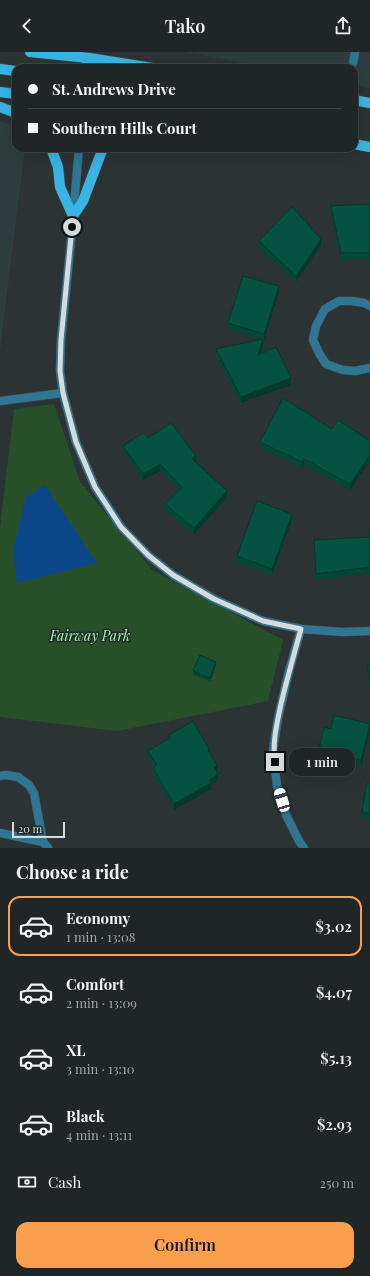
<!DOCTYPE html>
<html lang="en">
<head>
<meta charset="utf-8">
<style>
	body { margin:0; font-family:"Playfair Display",serif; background:#2d3233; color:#f1f3f6; height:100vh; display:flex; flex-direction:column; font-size:15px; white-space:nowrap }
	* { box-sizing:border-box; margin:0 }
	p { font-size:13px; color:#a2a5a7 }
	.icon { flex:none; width:22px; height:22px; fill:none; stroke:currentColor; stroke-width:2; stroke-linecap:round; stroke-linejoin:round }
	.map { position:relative; height:796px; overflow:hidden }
	.sheet { display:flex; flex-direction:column; background:#202627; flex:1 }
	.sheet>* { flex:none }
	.hud { position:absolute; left:12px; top:12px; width:346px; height:88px; border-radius:12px; box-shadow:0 4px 16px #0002,0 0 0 1px #3d4344; display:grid; align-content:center; height:88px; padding:0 16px; background:#202627 }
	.scale { position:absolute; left:12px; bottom:10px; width:53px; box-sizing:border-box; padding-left:4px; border:2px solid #d6dbdb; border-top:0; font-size:11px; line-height:14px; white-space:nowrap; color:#d6dbdb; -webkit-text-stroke:3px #21292a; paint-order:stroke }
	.end { position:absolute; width:18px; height:18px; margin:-9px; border:5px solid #d6dbdb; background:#111; box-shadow:0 0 0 2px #111 }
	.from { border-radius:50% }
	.bubble { position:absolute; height:28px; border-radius:12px; background:#202627; box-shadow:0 4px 16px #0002,0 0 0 1px #3d4344; font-size:13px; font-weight:600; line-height:28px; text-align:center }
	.car { position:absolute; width:12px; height:24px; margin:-12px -6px; border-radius:5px; box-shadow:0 0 3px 1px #0007; background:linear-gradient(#fff 24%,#345 0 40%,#fff 0 76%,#345 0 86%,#fff 0) }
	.hud b { display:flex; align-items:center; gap:14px; height:38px; font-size:15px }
	.hud b+b { border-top:1px solid #3d4344 }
	.hud i { width:10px; height:10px; background:#f1f3f6 }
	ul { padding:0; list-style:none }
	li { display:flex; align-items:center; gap:12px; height:60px; margin:0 8px 6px; padding:0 8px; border:2px solid transparent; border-radius:12px }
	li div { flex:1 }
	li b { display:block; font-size:15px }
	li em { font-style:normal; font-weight:600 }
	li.on { border-color:#f99f4d }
	li>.icon { width:36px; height:36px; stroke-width:1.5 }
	h2 { padding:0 16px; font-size:18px; line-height:48px }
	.pay { display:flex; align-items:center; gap:10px; height:44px; padding:0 16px; font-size:15px }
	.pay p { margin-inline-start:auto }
	.button { display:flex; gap:8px; margin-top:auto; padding:8px 16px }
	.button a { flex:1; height:46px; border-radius:12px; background:#f99f4d; color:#111; font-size:16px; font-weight:600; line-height:46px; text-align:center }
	header { display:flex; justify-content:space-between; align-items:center; height:52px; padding:0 16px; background:#202627; font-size:18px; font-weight:600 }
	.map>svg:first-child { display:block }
</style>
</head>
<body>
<header><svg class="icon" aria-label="back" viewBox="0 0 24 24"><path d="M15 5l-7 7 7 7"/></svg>Tako<svg class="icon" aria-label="share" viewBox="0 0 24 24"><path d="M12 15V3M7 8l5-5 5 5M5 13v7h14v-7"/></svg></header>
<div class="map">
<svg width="370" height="796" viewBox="0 0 370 796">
	<rect width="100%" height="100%" fill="#2b3334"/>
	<!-- built -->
	<g fill="#2e3e3f">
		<polygon points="186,0 370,0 370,36 354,33 354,16 267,16"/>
		<polygon points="0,70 16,72 16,96 25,96 0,299"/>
	</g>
	<!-- green -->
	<polygon fill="#285028" points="54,352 80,430 152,518 283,588 268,649 117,679 0,665 0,475 14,357"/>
	<!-- water -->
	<polygon fill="#0b4788" points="45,433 97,511 17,531 13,498 26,445"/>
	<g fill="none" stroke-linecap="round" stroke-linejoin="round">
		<!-- service casing -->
		<g stroke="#4a5152" stroke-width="9">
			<polyline id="service" points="353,11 355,0"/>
		</g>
		<!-- minor casing -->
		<g stroke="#4a5152" stroke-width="9">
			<g id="minor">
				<polyline points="79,96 70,198 61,288 60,319 63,341 76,390 95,435 121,475 148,503 173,523 214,547 263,569 301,577 343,580 370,579"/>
				<polyline points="370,254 364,251 352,249 339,249 325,257 316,274 313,288 319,301 326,312 343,318 355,319 370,316"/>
				<polyline points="0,349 63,341"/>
				<polyline points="301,577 289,619 278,666 273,698 277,734 286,763 299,789 304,796"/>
				<polyline points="0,724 6,723 18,725 29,733 34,741 43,790 48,796"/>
				<polyline points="0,781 43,790"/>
			</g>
		</g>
		<!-- primary casing -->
		<g stroke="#4a5152" stroke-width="11">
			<g id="primary">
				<polyline points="30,0 89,6 152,16"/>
				<polyline points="83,16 86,13 89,6"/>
				<polyline points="0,17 16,19"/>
				<polyline points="0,40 16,42"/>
				<polyline points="354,48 370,51"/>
				<polyline points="0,55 16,61"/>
				<polyline points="354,92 370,95"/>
				<polyline points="51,96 58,115 60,135 73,164"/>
				<polyline points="73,164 83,149 103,96"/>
			</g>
		</g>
		<!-- service -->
		<use href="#service" stroke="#2e7692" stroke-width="8"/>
		<!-- minor -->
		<use href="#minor" stroke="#2e7692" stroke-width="8"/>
		<!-- primary -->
		<use href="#primary" stroke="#38b5e3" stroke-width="10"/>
	</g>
	<!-- wall -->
	<g fill="#044737">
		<polygon points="370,152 370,207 341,208 331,161 331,154"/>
		<polygon points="259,189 321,193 296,230 259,196"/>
		<polygon points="279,240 264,288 263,288 263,293 260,302 291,333 241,351 216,304 216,297 261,287 228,277 228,271"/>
		<polygon points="148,386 196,411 227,445 194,482 165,458 165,452 179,438 160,419 143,428 123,400 123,394"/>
		<polygon points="370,389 370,413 368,412 350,438 304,413 302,416 260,396 260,390"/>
		<polygon points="292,468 272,523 237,511 237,504"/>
		<polygon points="368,478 370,478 370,521 316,528 314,488 368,485"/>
		<polygon points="370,612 370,634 367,620 367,613"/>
		<polygon points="216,613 210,629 193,623 193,619"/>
		<polygon points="370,672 370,680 361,714 319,703 319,697 331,677"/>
		<polygon points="169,683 209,701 217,720 218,728 211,733 211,737 174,758 153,722 153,716 154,715 148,705 148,699 169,687"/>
		<polygon points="370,730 370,768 362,766 362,760"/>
	</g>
	<!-- shaded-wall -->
	<g fill="#04392d">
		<polygon points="321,187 321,193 296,230 296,224"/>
		<polygon points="279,234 279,240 264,288 264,282"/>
		<polygon points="263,287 263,293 258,309 258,303"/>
		<polygon points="291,326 291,333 241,351 241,345"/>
		<polygon points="196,404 196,411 192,414 192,407"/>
		<polygon points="368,406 368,412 350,438 350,432"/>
		<polygon points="304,407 304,413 302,416 302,410"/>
		<polygon points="160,412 160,419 143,428 143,422"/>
		<polygon points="227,439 227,445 194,482 194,476"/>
		<polygon points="292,462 292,468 272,523 272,517"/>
		<polygon points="216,610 216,613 210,629 210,626"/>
		<polygon points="370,674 370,680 361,714 361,708"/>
		<polygon points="217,714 217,720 214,715"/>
		<polygon points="218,722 218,728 211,733 211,737 174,758 174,752 209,728"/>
	</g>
	<!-- building -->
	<g fill="#055240" stroke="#04392d">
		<polygon points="370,152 370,201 341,201 331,154"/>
		<polygon points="292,155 321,187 296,224 259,189"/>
		<polygon points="243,224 279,234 264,282 228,271"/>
		<polygon points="263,287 258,303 276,295 291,326 241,345 216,297"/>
		<polygon points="283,346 332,377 338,368 370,389 370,407 368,406 350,432 304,407 302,410 260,390"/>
		<polygon points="171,371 196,404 192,407 227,439 194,476 165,452 182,435 160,412 143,422 123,394 143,381 148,386"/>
		<polygon points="257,449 292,462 272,517 237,504"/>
		<polygon points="368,478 370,478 370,515 316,522 314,488 370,485"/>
		<polygon points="200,603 216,610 210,626 193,619"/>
		<polygon points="370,612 370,627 367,613"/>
		<polygon points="334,663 370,672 361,708 319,697 324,675 331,677"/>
		<polygon points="193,669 209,697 208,698 217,714 214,715 218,722 209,728 211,731 174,752 153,716 157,713 148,699 170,686 169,683"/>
		<polygon points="367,730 370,730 370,762 362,760"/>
	</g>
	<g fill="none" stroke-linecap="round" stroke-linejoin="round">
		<!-- route -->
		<path stroke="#d6dbdb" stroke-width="5" d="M72 175 61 288 60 319 63 341 76 390 95 435 121 475 148 503 173 523 214 547 263 569 301 577C294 602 287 627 281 652 277 671 272 691 275 710"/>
	</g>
	<g text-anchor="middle" stroke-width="3" stroke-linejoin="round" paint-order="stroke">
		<!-- park labels -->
		<g font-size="14" font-style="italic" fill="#a0fc9f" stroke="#21292a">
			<text x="90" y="589">Fairway Park</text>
		</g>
	</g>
</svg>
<div class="scale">20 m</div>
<i class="end from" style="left:72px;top:175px"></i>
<i class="end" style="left:275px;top:710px"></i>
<div class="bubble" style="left:289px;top:696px;width:66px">1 min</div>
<i class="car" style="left:282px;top:748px;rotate:343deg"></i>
<div class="hud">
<b><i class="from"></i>St. Andrews Drive</b>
<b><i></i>Southern Hills Court</b>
</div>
</div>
<section class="sheet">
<h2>Choose a ride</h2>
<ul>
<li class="on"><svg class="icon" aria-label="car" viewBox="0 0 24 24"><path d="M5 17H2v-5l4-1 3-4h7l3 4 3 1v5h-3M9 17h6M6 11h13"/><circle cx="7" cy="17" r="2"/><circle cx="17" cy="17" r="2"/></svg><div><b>Economy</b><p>1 min · 13:08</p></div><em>$3.02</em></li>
<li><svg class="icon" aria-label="car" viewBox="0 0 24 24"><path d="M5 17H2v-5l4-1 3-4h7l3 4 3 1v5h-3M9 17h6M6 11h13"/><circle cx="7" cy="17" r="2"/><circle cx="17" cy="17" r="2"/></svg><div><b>Comfort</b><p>2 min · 13:09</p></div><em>$4.07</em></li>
<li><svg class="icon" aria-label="car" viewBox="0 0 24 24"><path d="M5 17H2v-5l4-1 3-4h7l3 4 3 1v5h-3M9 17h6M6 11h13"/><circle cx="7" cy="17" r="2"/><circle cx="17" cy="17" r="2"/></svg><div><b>XL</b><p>3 min · 13:10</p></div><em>$5.13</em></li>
<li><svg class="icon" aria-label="car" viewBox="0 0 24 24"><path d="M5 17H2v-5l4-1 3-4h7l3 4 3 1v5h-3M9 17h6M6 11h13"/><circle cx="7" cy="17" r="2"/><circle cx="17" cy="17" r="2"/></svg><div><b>Black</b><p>4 min · 13:11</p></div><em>$2.93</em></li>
</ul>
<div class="pay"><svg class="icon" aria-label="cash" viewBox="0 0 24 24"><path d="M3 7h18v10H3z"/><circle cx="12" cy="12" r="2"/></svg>Cash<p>250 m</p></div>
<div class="button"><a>Confirm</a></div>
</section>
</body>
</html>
